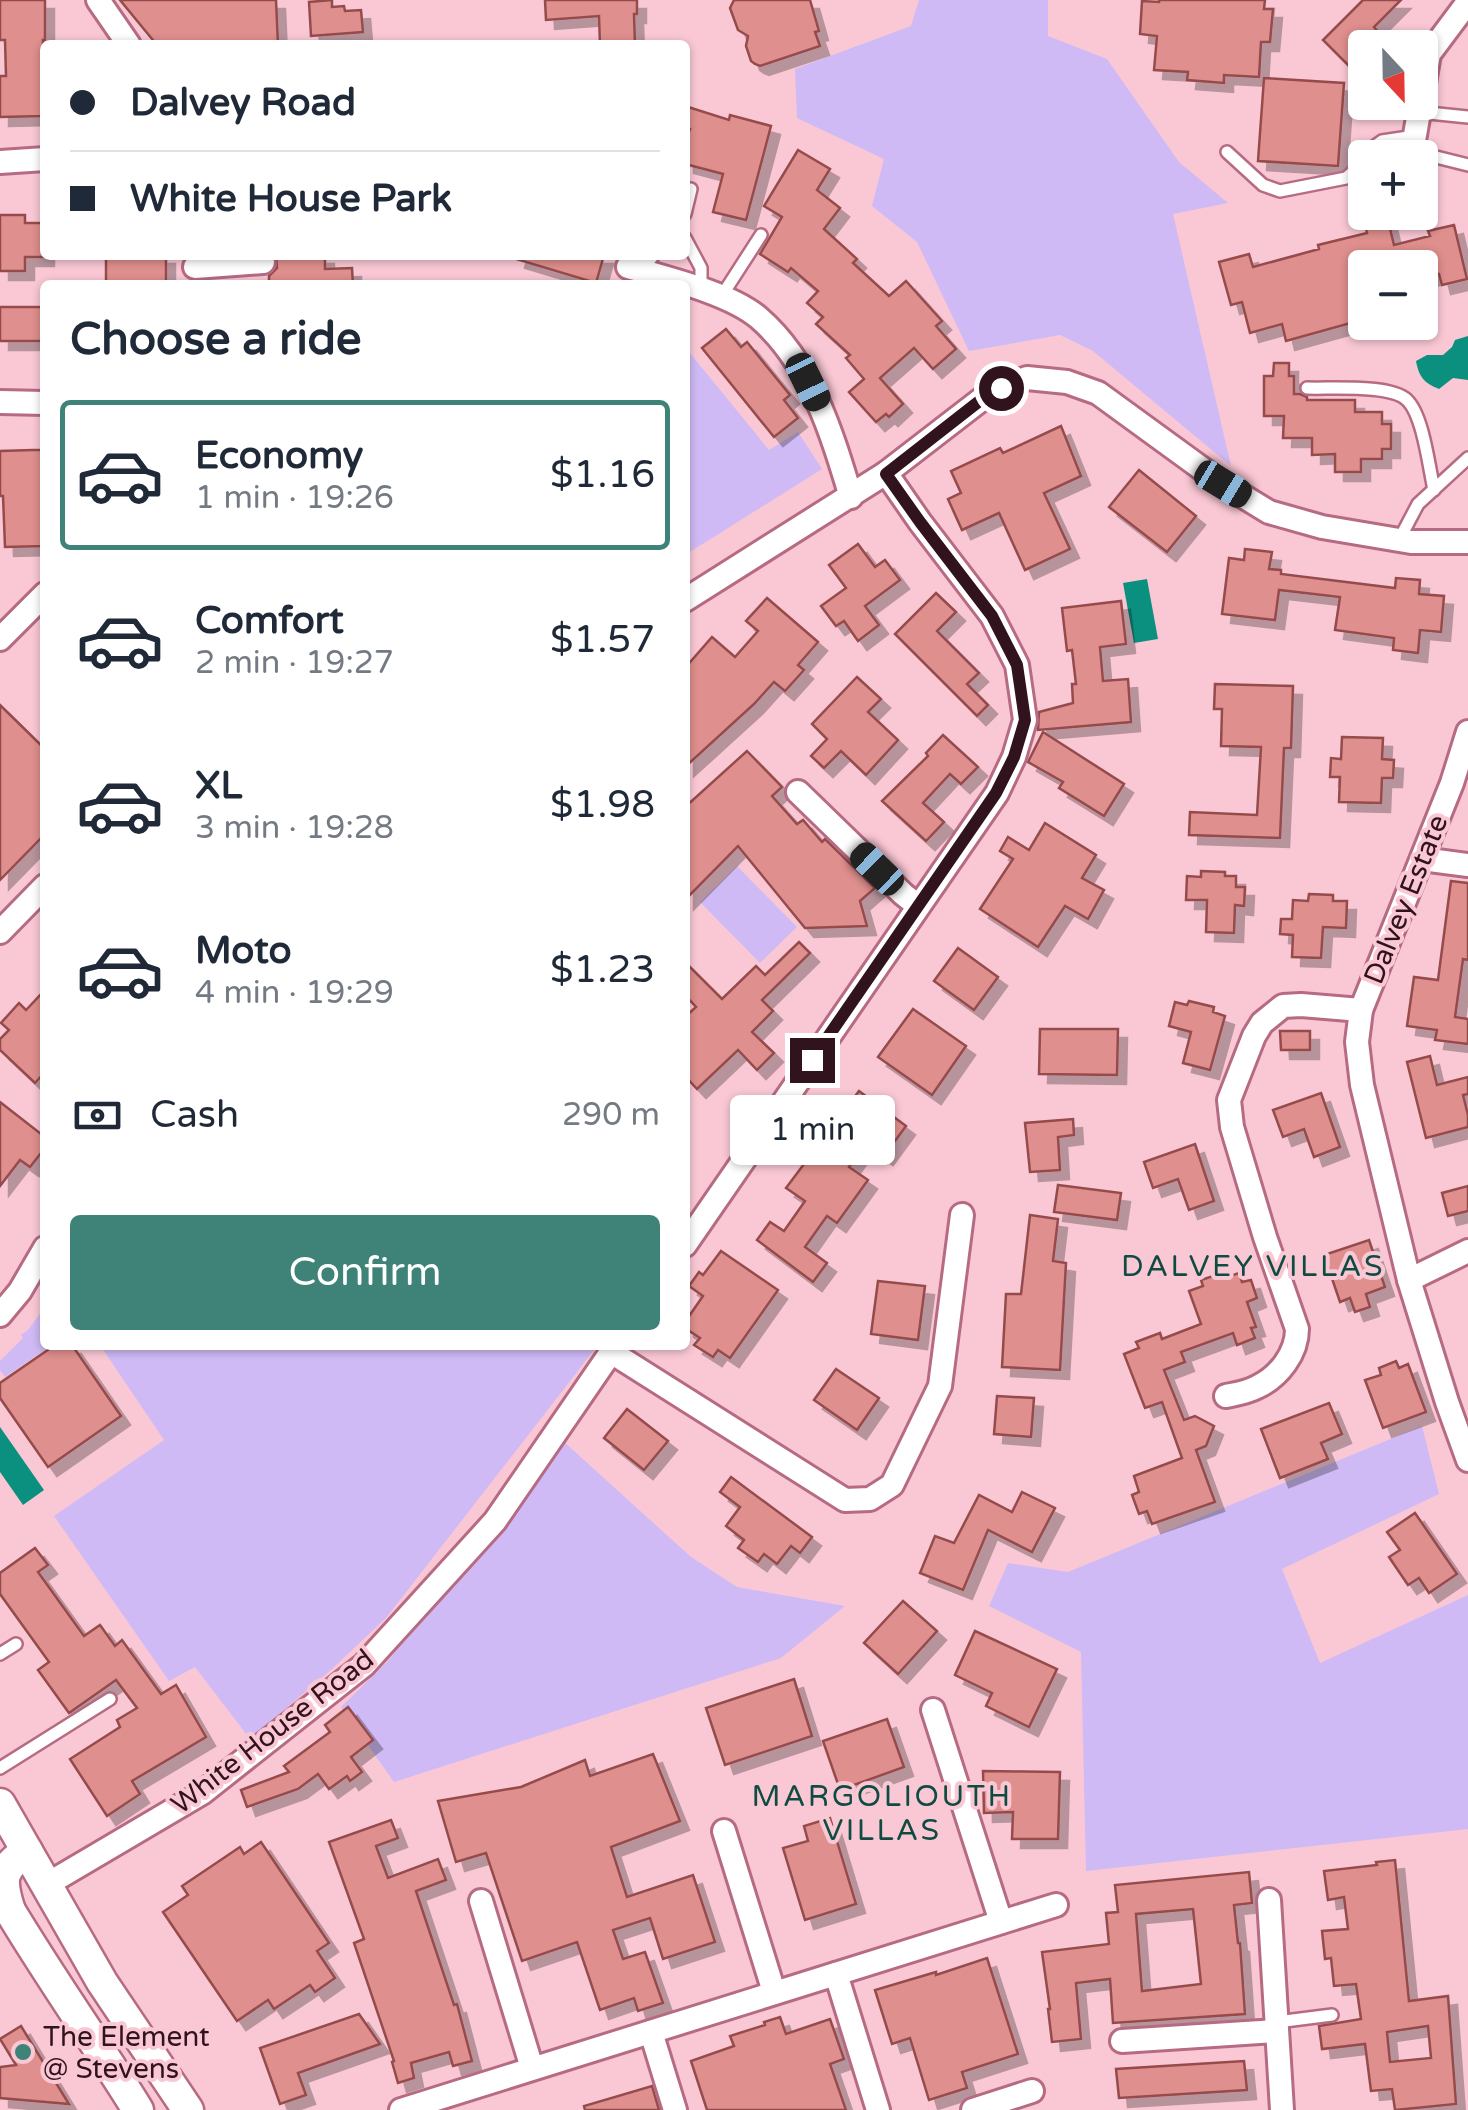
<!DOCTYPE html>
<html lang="en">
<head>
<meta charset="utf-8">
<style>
	body { margin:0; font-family:"Varela Round",sans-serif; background:#f6f6f7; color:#1f2937; height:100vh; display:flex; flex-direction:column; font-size:38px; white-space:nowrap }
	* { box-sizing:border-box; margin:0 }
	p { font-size:32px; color:#747a83 }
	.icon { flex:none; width:55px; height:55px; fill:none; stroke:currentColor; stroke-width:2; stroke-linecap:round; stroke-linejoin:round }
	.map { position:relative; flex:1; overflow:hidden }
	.sheet { position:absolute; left:40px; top:280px; width:650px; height:1070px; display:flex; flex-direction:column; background:#fff; border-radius:10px; box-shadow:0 2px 8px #0004 }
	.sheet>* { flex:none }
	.banner { position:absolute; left:40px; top:40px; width:650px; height:220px; border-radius:10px; box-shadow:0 2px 8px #0004; display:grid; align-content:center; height:220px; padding:0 30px; background:#fff }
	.needle { width:65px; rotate:158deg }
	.tools { position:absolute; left:1348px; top:30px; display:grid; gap:20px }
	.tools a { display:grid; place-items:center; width:90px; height:90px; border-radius:10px; background:#fff; box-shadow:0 2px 8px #0004; font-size:50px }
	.end { position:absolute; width:45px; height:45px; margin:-22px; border:12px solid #31131d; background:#fff; box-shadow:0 0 0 5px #fff }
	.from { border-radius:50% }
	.bubble { position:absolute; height:70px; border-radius:10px; background:#fff; box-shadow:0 2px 8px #0004; font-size:32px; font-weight:600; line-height:70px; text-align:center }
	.car { position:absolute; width:30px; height:60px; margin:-30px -15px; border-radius:12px; box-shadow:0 0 8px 2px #0007; background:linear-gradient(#222 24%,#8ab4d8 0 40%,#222 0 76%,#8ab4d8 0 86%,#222 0) }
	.banner b { display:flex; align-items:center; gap:35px; height:95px; font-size:38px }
	.banner b+b { border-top:2px solid #e0e1e3 }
	.banner i { width:25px; height:25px; background:#1f2937 }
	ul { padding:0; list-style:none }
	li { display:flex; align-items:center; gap:30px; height:150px; margin:0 20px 15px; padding:0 10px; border:5px solid transparent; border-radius:10px }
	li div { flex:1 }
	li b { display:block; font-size:38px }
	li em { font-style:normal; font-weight:600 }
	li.current { border-color:#3f8378 }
	li>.icon { width:90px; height:90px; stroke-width:1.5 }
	h2 { padding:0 30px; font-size:45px; line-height:120px }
	.pay { display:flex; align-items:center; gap:25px; height:110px; padding:0 30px; font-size:38px }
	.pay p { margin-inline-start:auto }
	.cta { display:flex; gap:20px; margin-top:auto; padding:20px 30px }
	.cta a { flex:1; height:115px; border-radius:10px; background:#3f8378; color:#fff; font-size:40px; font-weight:600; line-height:115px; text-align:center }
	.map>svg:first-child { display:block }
</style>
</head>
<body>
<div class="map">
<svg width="1468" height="2110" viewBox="0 0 1468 2110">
	<defs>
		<filter id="shadow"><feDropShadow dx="9" dy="9" stdDeviation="0" flood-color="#0004"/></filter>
	</defs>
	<rect width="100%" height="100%" fill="#fac8d5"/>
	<!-- green -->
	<g fill="#cfbaf5">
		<polygon points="919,0 1048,0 1048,36 1107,59 1179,162 1228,203 1173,214 1231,466 1093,351 1060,335 969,351 917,242 872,206 884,159 797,118 795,69 911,26"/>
		<polygon points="685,347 769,450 798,432 822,469 685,555"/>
		<polygon points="737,866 797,927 760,963 700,902"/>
		<polygon points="45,1307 45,1345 52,1345 5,1377 0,1370 0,1361 23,1338 21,1335 28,1330"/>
		<polygon points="100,1345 598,1345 386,1618 332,1669 250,1739 195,1667 169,1681 54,1516 164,1440"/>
		<polygon points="1422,1426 1439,1494 1282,1569 1320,1663 1468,1595 1468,1829 1086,1871 1081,1652 989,1606 1008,1563 1068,1572"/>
		<polygon points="563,1441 691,1557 737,1587 845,1606 781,1658 394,1782 341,1707 387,1662"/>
	</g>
	<!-- water -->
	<g fill="#0b8f7f">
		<path d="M1468 336V380L1453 378 1439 389C1424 383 1419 377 1416 361L1427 355H1443L1452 347 1455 340Z"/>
		<polygon points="1147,579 1158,639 1134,643 1123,583"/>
		<polygon points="0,1427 44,1490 23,1505 0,1472"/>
	</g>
	<!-- building -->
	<g fill="#df8f8d" stroke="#954c4c" stroke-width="2.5" fill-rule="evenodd" filter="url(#shadow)">
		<polygon points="0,0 45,0 45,40 43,40 44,116 0,117 0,76 6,76 5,40 0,40"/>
		<polygon points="120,0 276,0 278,45 157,45"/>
		<polygon points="332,0 332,7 344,6 345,11 361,10 363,32 311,36 309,2"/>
		<polygon points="545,0 637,0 637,14 634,14 635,45 600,45 599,16 546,20"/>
		<polygon points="734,0 810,0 819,31 815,32 820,46 760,66 755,64 751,61 746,46 748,36 738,30 730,8"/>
		<polygon points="1159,0 1265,0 1264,9 1273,9 1270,42 1261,42 1259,77 1224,75 1224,83 1187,80 1188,72 1154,70 1157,36 1140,34 1142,1 1159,2"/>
		<polygon points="1363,0 1401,0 1374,27 1380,34 1365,48 1365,58 1353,70 1323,40"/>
		<polygon points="1264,78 1344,83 1338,166 1258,161"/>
		<polygon points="685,106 729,120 730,115 771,126 746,220 713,212 723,174 685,164 685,143 690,129 685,128"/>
		<polygon points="798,150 830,169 817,190 840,208 824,229 857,259 853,263 889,296 906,281 942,321 936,326 956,349 933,369 914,348 880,378 903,404 889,417 886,414 876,422 849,392 864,379 846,358 850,355 816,324 823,317 807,303 818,291 791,268 788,272 760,254 782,217 764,206"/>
		<polygon points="1362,212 1386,212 1394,245 1430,236 1428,231 1454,225 1467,279 1442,285 1439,274 1420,279 1420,268 1365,268 1365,319 1286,341 1282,324 1250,333 1242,302 1231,305 1219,262 1249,254 1253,267 1319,249 1318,245 1367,233"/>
		<polygon points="0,215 25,215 25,223 45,223 45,257 25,257 25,271 0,271"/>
		<rect x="106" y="255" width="60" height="30"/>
		<polygon points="276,255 325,255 325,269 352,268 353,285 269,285 269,276 277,268"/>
		<polygon points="517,255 604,255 596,283 516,259"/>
		<rect x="0" y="307" width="45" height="34"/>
		<polygon points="726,329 741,347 747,342 790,395 784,400 798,418 774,437 702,348"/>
		<polygon points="1274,363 1289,363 1289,376 1294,376 1294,394 1300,394 1307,397 1307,400 1355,400 1355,412 1382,412 1382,424 1391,424 1391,449 1382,449 1382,459 1361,459 1361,472 1335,472 1335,454 1312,455 1312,438 1283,438 1284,416 1264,416 1264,376 1273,376"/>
		<polygon points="1061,426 1081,476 1044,493 1070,549 1025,570 999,513 962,530 948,499 961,493 951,471 1000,448 1003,453"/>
		<polygon points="33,450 45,450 45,546 5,547 3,496 0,496 0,451"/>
		<polygon points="1139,470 1196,516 1167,552 1109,507"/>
		<polygon points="858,544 875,567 885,560 900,580 865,606 879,625 858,641 844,621 836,626 821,606 846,588 829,565"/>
		<polygon points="1245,549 1272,552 1269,569 1281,570 1281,574 1395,588 1396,578 1420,580 1419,594 1444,596 1441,632 1420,630 1418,653 1393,650 1394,638 1335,630 1340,597 1279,590 1275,620 1222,614 1229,558 1244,560"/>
		<polygon points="936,593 956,612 937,631 979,673 967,684 988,705 977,716 895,634"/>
		<polygon points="767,598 818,642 798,665 804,670 785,691 774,682 754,704 685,767 685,668 712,637 735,657 758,631 746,621"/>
		<polygon points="1121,601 1126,644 1100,647 1103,681 1128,679 1131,722 1038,730 1039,712 1073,703 1072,684 1076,684 1072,650 1067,651 1062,608"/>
		<polygon points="857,677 881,699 868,712 898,740 866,775 841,751 824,768 811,756 827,739 812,724"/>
		<polygon points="1215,684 1293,686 1291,748 1284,748 1280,838 1189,835 1190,812 1257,815 1261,747 1221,746 1222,709 1214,709"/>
		<polygon points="0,705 45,749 45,834 0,880"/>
		<polygon points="1043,732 1124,784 1104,816 1059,788 1063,782 1028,762"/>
		<polygon points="943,735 978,767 961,784 950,774 923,803 944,822 926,841 882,801 928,756 926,753"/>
		<polygon points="1342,737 1383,738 1382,759 1394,760 1393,778 1382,778 1381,803 1339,802 1340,777 1330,777 1331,758 1341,759"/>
		<polygon points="747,751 782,787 772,796 797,824 803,820 822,842 825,839 875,888 860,901 867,926 805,928 738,846 685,900 685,807"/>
		<polygon points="1045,823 1096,855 1082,878 1104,890 1088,919 1065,906 1038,947 980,909 1013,859 1000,851 1008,837 1029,850"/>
		<polygon points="1201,871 1225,872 1225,876 1236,876 1236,887 1245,887 1244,906 1235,905 1234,933 1206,932 1207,900 1186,900 1187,876 1201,877"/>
		<polygon points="1451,881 1468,883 1468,960 1463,959 1455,1017 1468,1019 1468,1044 1435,1040 1437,1030 1407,1026 1414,977 1438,980"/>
		<polygon points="1309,894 1333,895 1333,901 1347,901 1346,928 1323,927 1321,958 1292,957 1293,935 1280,934 1281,919 1292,919 1293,900 1308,901"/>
		<polygon points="799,942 810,953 762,1000 773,1011 752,1032 774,1053 757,1070 738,1050 697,1089 685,1076 685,1017 696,1007 685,995 685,962 722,999 756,966 765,975"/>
		<polygon points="958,948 998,977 974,1010 934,981"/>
		<polygon points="45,990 45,1072 35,1083 0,1050 0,1039 9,1030 1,1023 19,1003 26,1010"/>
		<polygon points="1189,1001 1214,1007 1213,1012 1225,1016 1210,1070 1183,1063 1191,1032 1169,1026 1175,1002 1187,1005"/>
		<polygon points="913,1009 966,1046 932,1095 878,1057"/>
		<polygon points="1040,1029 1118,1029 1117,1075 1039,1074"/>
		<polygon points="1280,1031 1310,1031 1310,1050 1281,1050"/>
		<polygon points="1430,1056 1437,1085 1468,1077 1468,1094 1463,1095 1468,1115 1468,1127 1426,1138 1407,1062"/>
		<polygon points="859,1091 906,1126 884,1156 866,1143 849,1167 868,1180 837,1223 827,1216 805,1247 827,1263 813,1282 757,1240 770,1222 784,1231 805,1201 786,1188"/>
		<polygon points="1321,1093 1340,1147 1314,1157 1304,1129 1283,1137 1273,1110"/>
		<polygon points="0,1102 45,1137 45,1148 30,1167 20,1160 0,1186"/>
		<polygon points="1073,1119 1074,1135 1058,1137 1060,1170 1030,1172 1025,1123"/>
		<polygon points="1195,1144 1214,1201 1189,1210 1178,1179 1153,1188 1144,1162"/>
		<polygon points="1058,1185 1121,1193 1117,1220 1054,1212"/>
		<polygon points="1468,1186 1468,1211 1448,1216 1442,1193"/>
		<polygon points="1030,1215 1058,1219 1053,1261 1066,1263 1060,1370 1002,1367 1006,1294 1021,1294"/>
		<polygon points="1369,1240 1385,1287 1366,1294 1370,1307 1355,1312 1350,1298 1340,1302 1324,1255"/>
		<polygon points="721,1251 778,1290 730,1358 718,1350 713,1357 694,1345 700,1338 685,1328 685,1322 703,1296 689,1286 699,1272 703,1275"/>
		<polygon points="1222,1273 1224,1278 1239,1273 1242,1282 1251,1280 1257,1298 1247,1302 1256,1327 1251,1328 1255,1338 1237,1345 1233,1333 1181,1352 1185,1362 1164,1370 1184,1420 1195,1416 1214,1426 1206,1446 1196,1450 1215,1502 1152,1524 1147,1511 1139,1514 1132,1495 1139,1492 1134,1476 1182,1458 1162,1402 1145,1408 1124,1354 1139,1348 1136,1342 1160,1333 1162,1339 1201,1324 1189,1291 1203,1286 1201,1280"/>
		<polygon points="878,1281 925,1286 918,1340 871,1334"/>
		<polygon points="55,1345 72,1345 121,1416 48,1467 0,1398 0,1383"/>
		<polygon points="1396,1361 1399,1368 1408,1364 1426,1412 1383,1428 1365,1380 1381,1375 1379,1368"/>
		<polygon points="836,1369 879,1398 857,1430 814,1400"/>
		<polygon points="997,1396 1034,1398 1031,1437 994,1434"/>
		<polygon points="1329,1403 1342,1434 1321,1443 1328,1459 1280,1478 1261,1429"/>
		<polygon points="627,1409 668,1441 644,1470 604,1438"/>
		<polygon points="731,1477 812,1537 800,1553 791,1546 777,1564 764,1554 758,1562 738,1548 744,1540 726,1526 740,1507 720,1492"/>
		<polygon points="1022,1492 1055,1508 1032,1552 988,1530 963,1590 920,1573 935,1536 954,1543 979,1495 1012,1512"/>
		<polygon points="1415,1513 1457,1574 1429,1593 1419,1578 1408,1585 1389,1557 1400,1550 1387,1532"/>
		<polygon points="35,1548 48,1565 38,1572 84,1636 100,1625 115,1646 122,1640 161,1694 176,1685 206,1737 132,1781 140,1794 107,1816 70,1759 120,1727 117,1720 137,1708 116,1680 69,1713 38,1670 49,1662 0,1594 0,1573"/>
		<polygon points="903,1601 937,1631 898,1674 864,1643"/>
		<polygon points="975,1631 1057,1669 1029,1727 986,1706 992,1693 955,1675"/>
		<polygon points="794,1679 812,1736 725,1765 706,1708"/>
		<polygon points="348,1707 373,1740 351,1757 362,1772 350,1781 347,1776 329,1789 318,1774 298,1789 247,1807 241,1790 289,1772 284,1766 330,1732 325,1725"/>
		<polygon points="887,1719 904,1767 840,1790 823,1741"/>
		<polygon points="653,1754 680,1821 611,1847 627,1897 693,1875 715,1942 663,1959 650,1918 613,1930 623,1959 645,1952 663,2003 638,2011 634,1998 600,2010 577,1942 522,1961 486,1853 456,1862 438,1801 521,1787 585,1760 590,1776"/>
		<polygon points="983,1771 1060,1772 1058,1839 1012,1839 1013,1812 984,1813"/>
		<polygon points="830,1818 856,1904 805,1920 783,1848 808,1841 804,1826"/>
		<polygon points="391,1820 398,1838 376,1846 388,1878 438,1859 446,1880 416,1891 454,2005 457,2004 472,2061 453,2066 449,2052 411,2063 414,2078 398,2083 392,2062 394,2061 354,1943 364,1939 329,1842"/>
		<polygon points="261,1842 329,1943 317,1951 335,1978 315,1992 310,1985 274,2009 268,2000 237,2021 163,1912 188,1895 182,1886 240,1847 244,1854"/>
		<path d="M1395 1860 1409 2001 1448 1996 1456 2104 1395 2110 1392 2089 1371 2091 1365 2044 1322 2049 1319 2026 1361 2019 1356 1984 1334 1986 1331 1958 1325 1959 1322 1931 1348 1929 1344 1897 1328 1900 1324 1871 1377 1865 1376 1862ZM1428 2026 1431 2058 1390 2062 1387 2032Z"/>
		<path d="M1249 1872 1252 1903 1234 1905 1238 1943H1240L1245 2014 1113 2023 1110 1979 1076 1983 1081 2039 1052 2042 1048 2009H1050L1042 1952 1109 1944 1106 1913 1118 1912 1115 1885ZM1193 1909 1201 1984 1142 1991 1136 1914Z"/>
		<polygon points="987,1958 1018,2054 962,2072 967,2088 929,2100 910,2038 892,2044 875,1990 936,1972 936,1975"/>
		<polygon points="359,2014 380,2044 298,2073 306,2095 280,2104 260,2048"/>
		<polygon points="780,2017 786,2034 830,2019 844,2059 830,2064 846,2110 707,2110 691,2061 734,2046 730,2036 765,2025 764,2022"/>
		<polygon points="21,2026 69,2104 0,2098 0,2067 16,2065 0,2039"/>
		<polygon points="1244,2061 1247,2090 1119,2098 1116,2069"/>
		<polygon points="652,2086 659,2110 585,2110 584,2106"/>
	</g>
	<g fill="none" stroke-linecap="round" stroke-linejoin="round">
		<!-- lane casing -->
		<g stroke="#b66b82" stroke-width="16">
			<g id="lane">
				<polyline points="1419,112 1468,117"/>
				<polyline points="1412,151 1468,165"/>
				<polyline points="1227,152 1263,185 1280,191 1346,178 1356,169 1371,149 1382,141 1415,136"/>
				<polyline points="685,214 691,189"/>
				<polyline points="685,238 701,268 701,289"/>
				<polyline points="640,271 654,255"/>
				<polyline points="721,297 761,235"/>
				<path d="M1307 388C1330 389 1391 384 1407 400 1423 415 1429 467 1434 490"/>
				<polyline points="1399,540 1418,504 1468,458"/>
				<polyline points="0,1654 16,1644"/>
				<polyline points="0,1768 110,1699"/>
				<polyline points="1277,2022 1332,2015"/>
			</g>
		</g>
		<!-- street casing -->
		<g stroke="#b66b82" stroke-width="28">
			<g id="street">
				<polyline points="98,0 129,45"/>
				<polyline points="1411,158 1429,54 1468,2"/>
				<polyline points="0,162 45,159"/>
				<polyline points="195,267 263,262"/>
				<path d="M628 267C666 278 730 293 759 318 811 363 832 434 851 497"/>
				<polyline points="0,402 45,403"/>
				<polyline points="685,600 886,473 991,392 1027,378 1067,382 1098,393 1223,484 1269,512 1322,527 1411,542 1468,542"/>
				<polyline points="0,639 45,594"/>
				<polyline points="1468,732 1452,783 1361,1010 1357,1042 1362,1085 1409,1280 1447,1402 1468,1460"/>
				<polyline points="798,792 903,894 918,906"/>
				<polyline points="1422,859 1468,865"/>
				<polyline points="0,932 45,886"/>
				<polyline points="685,1245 997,793 1014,757 1025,720 1017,665 992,616 920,522 886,473"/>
				<polyline points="1409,1280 1468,1251"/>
				<polyline points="0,1315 20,1291 45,1248"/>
				<polyline points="611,1352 845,1500 870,1499 892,1485 940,1386 962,1215"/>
				<path d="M1226 1396C1236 1394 1248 1392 1257 1387 1279 1377 1297 1353 1297 1329L1265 1237 1232 1127 1229 1100 1254 1036 1262 1023 1283 1006 1301 1005 1361 1010"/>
				<polyline points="933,1710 1001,1922"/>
				<polyline points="724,1831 774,1992"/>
				<polyline points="46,1885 202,1793 364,1665 495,1521 616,1345"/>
				<polyline points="1269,1900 1282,2110"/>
				<polyline points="481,1901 532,2068"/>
				<polyline points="836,1974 878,2110"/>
				<polyline points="651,2032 675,2110"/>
				<polyline points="1122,2041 1277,2031"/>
				<polyline points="401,2110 1056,1905"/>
				<polyline points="973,2110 1032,2091"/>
			</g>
		</g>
		<!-- secondary casing -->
		<g stroke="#b66b82" stroke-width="35">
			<g id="secondary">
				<polyline points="0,1804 102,1982 188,2110"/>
				<path d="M0 1894C43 1968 93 2037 138 2110"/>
				<path d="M10 1911C0 1880 0 1869 27 1851"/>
			</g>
		</g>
		<!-- lane -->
		<use href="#lane" stroke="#fff" stroke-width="11"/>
		<!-- street -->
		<use href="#street" stroke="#fff" stroke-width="22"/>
		<!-- secondary -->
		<use href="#secondary" stroke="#fff" stroke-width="30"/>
	</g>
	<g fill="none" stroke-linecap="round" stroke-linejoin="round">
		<!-- route -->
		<polyline stroke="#31131d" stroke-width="12" points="812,1060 996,793 1014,757 1025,720 1017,665 992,616 920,522 886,474 991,392 1001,388"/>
	</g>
	<!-- markers -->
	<circle fill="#3f8378" stroke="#fac8d5" stroke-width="4" cx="23" cy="2052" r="10"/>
	<g text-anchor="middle" stroke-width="8" stroke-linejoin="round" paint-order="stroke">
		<!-- street labels -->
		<g font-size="28" fill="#31131d" stroke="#fac8d5">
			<text transform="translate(1405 899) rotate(-68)" y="10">Dalvey Estate</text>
			<text transform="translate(272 1731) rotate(-38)" y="10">White House Road</text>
		</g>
		<!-- poi labels -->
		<g font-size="28" fill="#31131d" stroke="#fac8d5" text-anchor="start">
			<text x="43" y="2046">The Element<tspan x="43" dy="32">@ Stevens</tspan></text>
		</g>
		<!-- neighbourhood labels -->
		<g font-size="30" letter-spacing="2.5" fill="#104b42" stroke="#fac8d5">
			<text x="1253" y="1276">DALVEY VILLAS</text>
			<text x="882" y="1806">MARGOLIOUTH<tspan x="882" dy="34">VILLAS</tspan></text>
		</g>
	</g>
</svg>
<div class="tools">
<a><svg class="needle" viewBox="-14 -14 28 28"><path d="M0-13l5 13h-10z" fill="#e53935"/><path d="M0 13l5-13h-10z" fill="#747a83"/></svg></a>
<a>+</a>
<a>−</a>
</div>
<i class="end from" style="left:1001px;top:388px"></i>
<i class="end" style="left:812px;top:1060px"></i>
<div class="bubble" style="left:730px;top:1095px;width:165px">1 min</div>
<i class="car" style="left:808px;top:382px;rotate:154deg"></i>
<i class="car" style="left:1223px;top:484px;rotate:121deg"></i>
<i class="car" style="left:877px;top:869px;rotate:314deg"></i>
<div class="banner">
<b><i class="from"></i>Dalvey Road</b>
<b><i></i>White House Park</b>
</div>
<section class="sheet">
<h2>Choose a ride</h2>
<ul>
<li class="current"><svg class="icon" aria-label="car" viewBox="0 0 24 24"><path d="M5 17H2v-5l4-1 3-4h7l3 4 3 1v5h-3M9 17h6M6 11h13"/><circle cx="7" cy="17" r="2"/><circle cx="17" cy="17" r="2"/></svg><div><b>Economy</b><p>1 min · 19:26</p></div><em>$1.16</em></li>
<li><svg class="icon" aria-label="car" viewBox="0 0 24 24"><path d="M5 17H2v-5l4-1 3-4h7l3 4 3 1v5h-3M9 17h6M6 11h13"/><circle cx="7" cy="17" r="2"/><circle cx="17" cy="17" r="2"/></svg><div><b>Comfort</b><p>2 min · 19:27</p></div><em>$1.57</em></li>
<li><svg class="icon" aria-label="car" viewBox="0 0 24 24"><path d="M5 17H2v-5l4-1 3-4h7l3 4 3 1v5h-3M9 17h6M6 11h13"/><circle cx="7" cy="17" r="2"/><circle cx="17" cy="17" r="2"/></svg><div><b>XL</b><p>3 min · 19:28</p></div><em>$1.98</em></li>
<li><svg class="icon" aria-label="car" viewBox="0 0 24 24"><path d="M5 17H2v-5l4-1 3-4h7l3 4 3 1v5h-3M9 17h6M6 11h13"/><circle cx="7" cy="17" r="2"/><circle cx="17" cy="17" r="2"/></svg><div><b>Moto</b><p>4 min · 19:29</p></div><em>$1.23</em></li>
</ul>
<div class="pay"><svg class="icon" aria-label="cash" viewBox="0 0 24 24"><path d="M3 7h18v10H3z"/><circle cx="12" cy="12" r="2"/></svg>Cash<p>290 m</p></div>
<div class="cta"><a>Confirm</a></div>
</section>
</div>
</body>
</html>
